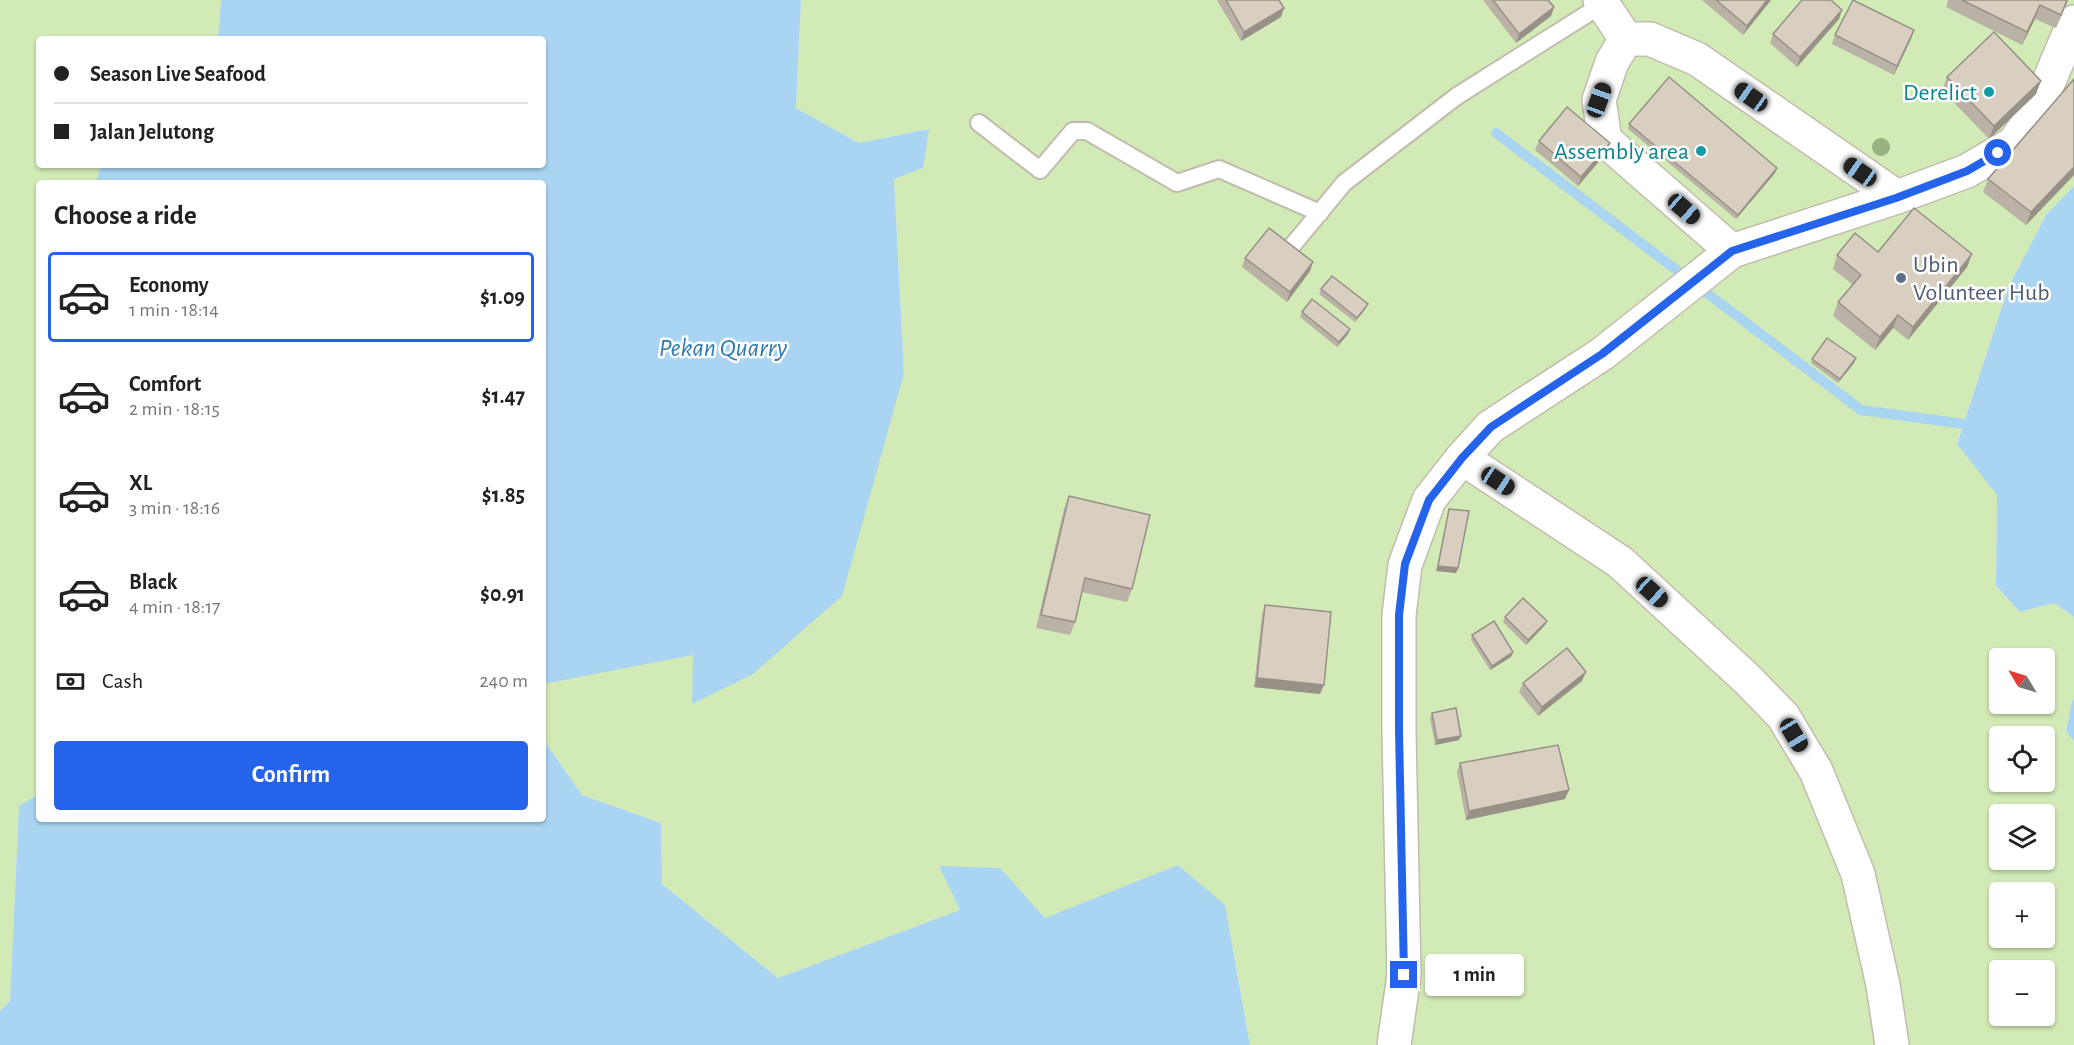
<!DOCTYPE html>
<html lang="en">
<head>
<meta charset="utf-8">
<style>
	body { margin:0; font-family:"Alegreya Sans",sans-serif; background:#f6f6f6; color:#222; height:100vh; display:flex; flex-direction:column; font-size:22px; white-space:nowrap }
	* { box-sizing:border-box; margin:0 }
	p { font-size:20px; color:#767676 }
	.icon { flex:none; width:33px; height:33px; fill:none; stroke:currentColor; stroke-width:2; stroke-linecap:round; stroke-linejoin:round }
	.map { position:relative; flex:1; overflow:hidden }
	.panel { position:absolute; left:36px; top:180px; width:510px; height:642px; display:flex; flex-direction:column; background:#fff; border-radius:6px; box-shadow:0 2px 4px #0004 }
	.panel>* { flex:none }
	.banner { position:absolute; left:36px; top:36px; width:510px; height:132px; border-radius:6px; box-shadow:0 2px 4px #0004; display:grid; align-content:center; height:132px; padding:0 18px; background:#fff }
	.needle { width:39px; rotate:308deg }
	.fabs { position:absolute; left:1989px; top:648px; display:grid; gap:12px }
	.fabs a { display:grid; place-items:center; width:66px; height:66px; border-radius:6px; background:#fff; box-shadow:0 2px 4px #0004; font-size:30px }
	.end { position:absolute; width:27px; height:27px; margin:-14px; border:8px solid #2563eb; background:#fff; box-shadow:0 0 0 3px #fff }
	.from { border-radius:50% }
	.bubble { position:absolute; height:42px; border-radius:6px; background:#fff; box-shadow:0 2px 4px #0004; font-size:20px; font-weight:700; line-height:42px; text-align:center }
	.car { position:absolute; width:18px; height:36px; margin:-18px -9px; border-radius:8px; box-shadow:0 0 4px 2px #0007; background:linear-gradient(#222 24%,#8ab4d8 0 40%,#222 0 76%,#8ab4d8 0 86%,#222 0) }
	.banner b { display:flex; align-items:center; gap:21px; height:57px; font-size:22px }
	.banner b+b { border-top:2px solid #e0e0e0 }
	.banner i { width:15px; height:15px; background:#222 }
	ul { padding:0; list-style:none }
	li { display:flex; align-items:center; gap:18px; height:90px; margin:0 12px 9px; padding:0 6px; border:3px solid transparent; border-radius:6px }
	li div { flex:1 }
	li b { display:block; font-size:22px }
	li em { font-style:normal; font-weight:700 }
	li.current { border-color:#2563eb }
	li>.icon { width:54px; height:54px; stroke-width:1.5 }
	h2 { padding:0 18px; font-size:27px; line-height:72px }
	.pay { display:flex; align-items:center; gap:15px; height:66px; padding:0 18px; font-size:22px }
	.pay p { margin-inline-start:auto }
	.primary-button { display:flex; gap:12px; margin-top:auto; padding:12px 18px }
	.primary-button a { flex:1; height:69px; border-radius:6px; background:#2563eb; color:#fff; font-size:24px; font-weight:700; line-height:69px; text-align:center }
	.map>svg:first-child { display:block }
</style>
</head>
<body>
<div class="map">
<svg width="2074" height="1045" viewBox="0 0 2074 1045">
	<rect width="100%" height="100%" fill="#f6f3ec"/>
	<!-- green -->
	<g fill="#d2eab5" fill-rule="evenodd">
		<polygon points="0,0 221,0 218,39 39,39 39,165 101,165 96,183 39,183 39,794 19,807 10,1001 0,1011"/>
		<path d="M801 0H2074V186L2046 215 2008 288 1957 443 1997 494 1996 587 2020 612 2054 603 2074 617V700L2072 701 2066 730 2074 741V1045H1250L1233 948 1047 918 985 911 940 866 960 910 778 978 662 884 661 823 582 795 543 739V683L693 655V703L904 373 894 178 929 129 859 143 796 108ZM2000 658H2044V704H2000ZM2000 736H2044V782H2000ZM2000 814H2044V860H2000ZM2000 892H2044V938H2000ZM2000 970H2044V1016H2000Z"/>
	</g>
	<!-- water -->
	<g fill="#a9d4f2">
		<polygon points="221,0 801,0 796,108 859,143 929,129 923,168 894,179 904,373 842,596 753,674 692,704 693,655 543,684 543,183 96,183 101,165 543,165 543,39 218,39"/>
		<polygon points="2074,186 2074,617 2054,603 2020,612 1996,586 1997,495 1957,444 2008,288 2046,215"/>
		<polygon points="2074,700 2074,741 2066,731 2072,701"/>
		<polygon points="543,739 582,795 661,823 662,884 778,978 960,910 939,866 1000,868 1045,918 1178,865 1225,905 1250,1045 0,1045 0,1011 10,1001 19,806 39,794 39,819 543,819"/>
	</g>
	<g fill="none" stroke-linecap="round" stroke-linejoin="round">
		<!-- stream -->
		<polyline stroke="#a9d4f2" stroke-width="10" points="1496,133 1861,410 1964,424"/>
		<!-- service casing -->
		<g stroke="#c2bbae" stroke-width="20">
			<g id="service">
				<polyline points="979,123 1040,170 1073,131 1087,131 1177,183 1219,169 1320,213"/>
				<polyline points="1292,246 1344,183 1457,96 1603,4"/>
			</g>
		</g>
		<!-- minor casing -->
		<g stroke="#c2bbae" stroke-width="36">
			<g id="minor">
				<polyline points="1600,0 1626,39"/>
				<polyline points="1626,39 1650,39 1697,59 1897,197"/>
				<polyline points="1626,39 1612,62 1599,100 1605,140 1732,251"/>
				<polyline points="1462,458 1620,562 1747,679 1783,716 1816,771 1858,874 1883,985 1892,1045"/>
				<polyline points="1394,1045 1404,975 1399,731 1399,615 1405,565 1429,500 1462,458 1490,427 1602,354 1732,251 1897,197 1967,171 2013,144 2035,114 2074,22"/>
			</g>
		</g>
		<!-- service -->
		<use href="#service" stroke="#fff" stroke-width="16"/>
		<!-- minor -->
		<use href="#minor" stroke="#fff" stroke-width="33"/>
	</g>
	<!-- trees -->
	<circle fill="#97b381" cx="1881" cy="147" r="9"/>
	<!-- wall -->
	<g fill="#bab2a6">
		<polygon points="1217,0 1279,0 1281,17 1241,41"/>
		<polygon points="1483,0 1548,0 1554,7 1551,16 1516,43"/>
		<polygon points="1702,0 1771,0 1743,35"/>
		<polygon points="1948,0 2068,0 2056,28 2035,19 2022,45 1946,7"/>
		<polygon points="1842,10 1839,19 1797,67 1770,43 1773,34"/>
		<polygon points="1914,30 1911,39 1894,75 1832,44 1835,35"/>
		<polygon points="1947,77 2036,94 1989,139 1942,90"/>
		<polygon points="1629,124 1777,168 1775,173 1736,219 1628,129"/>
		<polygon points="1539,141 1607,152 1578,186 1535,150"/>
		<polygon points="2074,175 2026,225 1983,192 1988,179"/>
		<polygon points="1878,252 1972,254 1967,267 1908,340 1893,328 1875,350 1833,316 1838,302 1853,285 1833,269 1837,255"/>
		<polygon points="1245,258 1310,271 1287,302 1242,267"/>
		<polygon points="1321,289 1366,308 1355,322 1319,294"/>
		<polygon points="1302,312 1348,334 1337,347 1300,317"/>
		<polygon points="1856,358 1854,363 1838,383 1811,363 1812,359"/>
		<polygon points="1069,496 1132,589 1127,602 1081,592 1075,622 1070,635 1036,628 1064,509"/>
		<polygon points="1449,509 1458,568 1456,573 1436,571"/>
		<polygon points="1265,605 1320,694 1254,687 1262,614"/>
		<polygon points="1505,617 1547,621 1545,625 1526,645 1503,622"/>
		<polygon points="1472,635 1513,652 1511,657 1490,670 1471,640"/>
		<polygon points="1582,681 1538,716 1519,692 1523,683"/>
		<polygon points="1432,713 1459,740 1435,745 1430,718"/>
		<polygon points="1460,763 1565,799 1466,820 1457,772"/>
	</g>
	<!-- shaded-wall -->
	<g fill="#979187">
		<polygon points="1767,0 1771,0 1743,35 1747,26"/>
		<polygon points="2067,0 2068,0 2056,28 2061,15"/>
		<polygon points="2040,5 2035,19 2022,45 2027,32"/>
		<polygon points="1554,7 1551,16 1516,43 1519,34"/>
		<polygon points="1284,8 1281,17 1241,41 1244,32"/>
		<polygon points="1842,10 1839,19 1797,67 1800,57"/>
		<polygon points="1914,30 1911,39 1894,75 1897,66"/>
		<polygon points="2041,81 2036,94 1989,139 1994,126"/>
		<polygon points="1610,143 1607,152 1578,186 1581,177"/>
		<polygon points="2074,167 2074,175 2026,225 2031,212"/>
		<polygon points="1777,168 1775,173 1736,219 1738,215"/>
		<polygon points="1972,254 1967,267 1908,340 1913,327"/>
		<polygon points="1313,262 1310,271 1287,302 1290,292"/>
		<polygon points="1368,304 1366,308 1355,322 1357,318"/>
		<polygon points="1898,315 1893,328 1875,350 1880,337"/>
		<polygon points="1350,329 1348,334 1337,347 1339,342"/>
		<polygon points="1856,358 1854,363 1838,383 1840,379"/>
		<polygon points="1438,566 1458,568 1456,573 1436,571"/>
		<polygon points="1547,621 1545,625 1526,645 1528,640"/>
		<polygon points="1513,652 1511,657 1490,670 1492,666"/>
		<polygon points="1586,672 1582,681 1538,716 1542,707"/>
		<polygon points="1257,678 1324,685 1320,694 1254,687"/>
		<polygon points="1461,736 1459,740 1435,745 1437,740"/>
		<polygon points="1569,790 1565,799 1466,820 1469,811"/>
	</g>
	<!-- building -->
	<g fill="#d8cfc1" stroke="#979187" stroke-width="1.5">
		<polygon points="1226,0 1279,0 1284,8 1244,32"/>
		<polygon points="1493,0 1548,0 1554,7 1519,34"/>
		<polygon points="1716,0 1767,0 1747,26"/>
		<polygon points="1802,0 1831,0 1842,10 1800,57 1773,34"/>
		<polygon points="1853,0 1914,30 1897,66 1835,35"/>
		<polygon points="1962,0 2067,0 2061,15 2040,5 2027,32"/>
		<polygon points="1994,32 2041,81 1994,126 1947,77"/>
		<polygon points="1669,77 1777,168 1738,215 1629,124"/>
		<polygon points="2074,79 2074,167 2031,212 1988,179"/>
		<polygon points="1567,107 1610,143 1581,177 1539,141"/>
		<polygon points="1914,208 1972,254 1913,327 1898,315 1880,337 1838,302 1861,275 1837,255 1855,233 1878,252"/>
		<polygon points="1269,228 1313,262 1290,292 1245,258"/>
		<polygon points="1332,276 1368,304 1357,318 1321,289"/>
		<polygon points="1312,299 1350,329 1339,342 1302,312"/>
		<polygon points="1827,338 1856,358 1840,379 1812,359"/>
		<polygon points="1069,496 1150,515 1132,589 1085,578 1075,622 1041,615"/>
		<polygon points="1449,509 1469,511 1458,568 1438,566"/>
		<polygon points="1523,598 1547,621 1528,640 1505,617"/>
		<polygon points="1265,605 1331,612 1324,685 1257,678"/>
		<polygon points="1494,621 1513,652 1492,666 1472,635"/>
		<polygon points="1567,648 1586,672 1542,707 1523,683"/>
		<polygon points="1456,708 1461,736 1437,740 1432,713"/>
		<polygon points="1558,745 1569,790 1469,811 1460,763"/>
	</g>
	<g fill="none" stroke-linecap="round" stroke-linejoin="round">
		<!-- route -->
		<polyline stroke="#2563eb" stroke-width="8" points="1404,975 1399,731 1399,615 1405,564 1429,500 1462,458 1491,427 1602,354 1732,251 1896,198 1967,171 1998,153"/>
	</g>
	<!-- markers -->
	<g fill="#0f9aa8" stroke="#fff" stroke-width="2">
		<circle cx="1989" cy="92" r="6"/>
		<circle cx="1701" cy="151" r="6"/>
	</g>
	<circle fill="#5c6f8a" stroke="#fff" stroke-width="2" cx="1901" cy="278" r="6"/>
	<g text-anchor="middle" stroke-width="5" stroke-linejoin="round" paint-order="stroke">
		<!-- culture labels -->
		<g font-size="24" fill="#0d838f" stroke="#fff" text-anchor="end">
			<text x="1977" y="100">Derelict</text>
			<text x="1689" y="159">Assembly area</text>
		</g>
		<!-- service labels -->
		<g font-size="24" fill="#4e5e75" stroke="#fff" text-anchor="start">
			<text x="1913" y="272">Ubin<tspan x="1913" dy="28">Volunteer Hub</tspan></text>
		</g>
		<!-- water labels -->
		<g font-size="26" font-style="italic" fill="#2e7ab2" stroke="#fff">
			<text x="723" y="356">Pekan Quarry</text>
		</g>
	</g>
</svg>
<div class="fabs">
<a><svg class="needle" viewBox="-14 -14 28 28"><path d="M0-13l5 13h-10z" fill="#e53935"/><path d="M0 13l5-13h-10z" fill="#767676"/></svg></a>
<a><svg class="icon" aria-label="locate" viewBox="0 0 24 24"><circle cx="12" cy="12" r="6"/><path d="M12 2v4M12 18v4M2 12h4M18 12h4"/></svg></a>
<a><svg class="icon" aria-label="layers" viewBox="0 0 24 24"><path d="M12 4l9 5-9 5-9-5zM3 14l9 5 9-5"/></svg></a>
<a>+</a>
<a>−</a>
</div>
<i class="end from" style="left:1998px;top:153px"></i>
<i class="end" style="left:1404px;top:975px"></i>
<div class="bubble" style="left:1425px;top:954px;width:99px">1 min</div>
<i class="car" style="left:1751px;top:97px;rotate:305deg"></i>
<i class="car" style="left:1599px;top:100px;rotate:20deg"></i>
<i class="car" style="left:1860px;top:172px;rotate:305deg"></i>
<i class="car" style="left:1684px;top:209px;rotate:131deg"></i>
<i class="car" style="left:1498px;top:481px;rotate:123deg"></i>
<i class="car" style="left:1652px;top:592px;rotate:132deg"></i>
<i class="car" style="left:1794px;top:735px;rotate:149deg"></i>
<div class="banner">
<b><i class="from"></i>Season Live Seafood</b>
<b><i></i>Jalan Jelutong</b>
</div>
<section class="panel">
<h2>Choose a ride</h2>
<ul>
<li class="current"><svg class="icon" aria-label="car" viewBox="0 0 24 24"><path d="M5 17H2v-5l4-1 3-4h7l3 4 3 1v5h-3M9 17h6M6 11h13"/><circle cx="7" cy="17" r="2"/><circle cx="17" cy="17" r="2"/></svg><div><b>Economy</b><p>1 min · 18:14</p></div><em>$1.09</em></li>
<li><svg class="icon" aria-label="car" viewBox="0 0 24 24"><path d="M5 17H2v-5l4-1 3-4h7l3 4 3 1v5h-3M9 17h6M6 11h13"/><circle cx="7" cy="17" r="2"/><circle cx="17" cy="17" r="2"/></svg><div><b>Comfort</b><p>2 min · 18:15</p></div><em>$1.47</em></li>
<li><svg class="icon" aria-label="car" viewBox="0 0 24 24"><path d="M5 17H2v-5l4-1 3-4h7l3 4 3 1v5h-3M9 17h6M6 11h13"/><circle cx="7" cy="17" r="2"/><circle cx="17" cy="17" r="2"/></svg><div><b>XL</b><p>3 min · 18:16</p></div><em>$1.85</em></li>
<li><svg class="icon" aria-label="car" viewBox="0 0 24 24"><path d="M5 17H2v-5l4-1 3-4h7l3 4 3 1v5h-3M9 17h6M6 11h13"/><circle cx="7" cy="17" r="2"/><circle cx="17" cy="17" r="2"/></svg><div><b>Black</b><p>4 min · 18:17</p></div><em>$0.91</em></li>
</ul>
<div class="pay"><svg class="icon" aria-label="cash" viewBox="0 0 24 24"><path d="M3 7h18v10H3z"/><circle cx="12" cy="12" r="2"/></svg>Cash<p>240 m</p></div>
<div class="primary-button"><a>Confirm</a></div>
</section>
</div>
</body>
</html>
